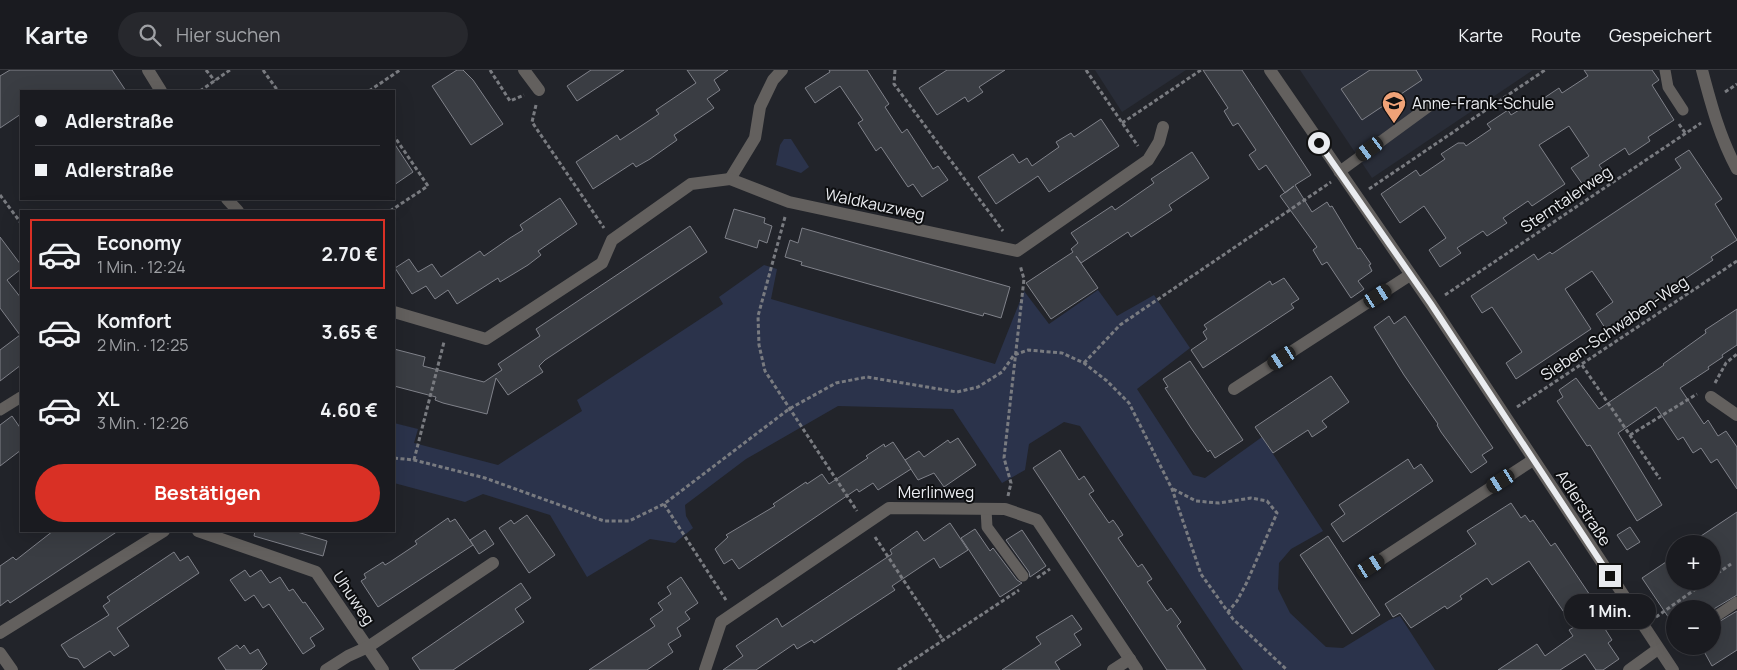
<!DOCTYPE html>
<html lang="de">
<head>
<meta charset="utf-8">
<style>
	body { margin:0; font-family:Manrope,sans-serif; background:#27282d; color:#f1f3f6; height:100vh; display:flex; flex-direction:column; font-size:19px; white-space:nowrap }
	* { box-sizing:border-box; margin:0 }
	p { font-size:16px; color:#9fa1a5 }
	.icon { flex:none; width:28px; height:28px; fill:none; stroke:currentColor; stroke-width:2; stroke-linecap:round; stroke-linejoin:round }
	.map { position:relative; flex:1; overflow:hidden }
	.sheet { position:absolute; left:20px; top:140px; width:375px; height:322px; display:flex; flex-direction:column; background:#1a1b20; border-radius:0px; box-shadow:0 5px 20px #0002,0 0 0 1px #38393e }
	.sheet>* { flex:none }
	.banner { position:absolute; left:20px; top:20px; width:375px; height:110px; border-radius:0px; box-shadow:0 5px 20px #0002,0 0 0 1px #38393e; display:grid; align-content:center; height:110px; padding:0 15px; background:#1a1b20 }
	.tools { position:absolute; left:1666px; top:465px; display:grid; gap:10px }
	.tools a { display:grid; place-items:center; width:55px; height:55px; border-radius:50%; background:#1a1b20; box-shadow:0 5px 20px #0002,0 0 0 1px #38393e; font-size:25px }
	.end { position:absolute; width:22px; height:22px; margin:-11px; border:6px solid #eaecf0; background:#111; box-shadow:0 0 0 2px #111 }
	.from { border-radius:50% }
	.bubble { position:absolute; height:35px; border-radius:18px; background:#1a1b20; box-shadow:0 5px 20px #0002,0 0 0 1px #38393e; font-size:16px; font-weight:700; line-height:35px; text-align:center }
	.car { position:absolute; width:15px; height:30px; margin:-15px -8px; border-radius:6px; box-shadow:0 0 4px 1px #0007; background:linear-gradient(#222 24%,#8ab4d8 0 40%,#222 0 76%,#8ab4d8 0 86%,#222 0) }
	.banner b { display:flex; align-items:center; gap:18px; height:48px; font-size:19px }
	.banner b+b { border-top:1px solid #38393e }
	.banner i { width:12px; height:12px; background:#f1f3f6 }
	ul { padding:9px 0 0; list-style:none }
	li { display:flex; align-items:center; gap:15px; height:70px; margin:0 10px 8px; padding:0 5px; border:2px solid transparent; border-radius:0px }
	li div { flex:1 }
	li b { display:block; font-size:19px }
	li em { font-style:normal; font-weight:700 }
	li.selected { border-color:#d93025 }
	li>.icon { width:45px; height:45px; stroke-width:1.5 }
	.action { display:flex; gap:10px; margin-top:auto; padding:10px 15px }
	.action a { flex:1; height:58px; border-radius:30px; background:#d93025; color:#fff; font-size:20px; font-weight:700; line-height:58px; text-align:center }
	header { display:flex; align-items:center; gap:30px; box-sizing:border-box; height:70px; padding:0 25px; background:#1a1b20; border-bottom:1px solid #38393e }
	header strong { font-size:24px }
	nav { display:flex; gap:28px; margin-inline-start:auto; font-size:18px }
	.search { width:350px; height:45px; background:#27282d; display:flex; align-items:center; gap:12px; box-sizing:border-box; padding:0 18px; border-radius:28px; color:#9fa1a5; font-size:19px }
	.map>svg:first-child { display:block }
</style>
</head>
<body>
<header>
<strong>Karte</strong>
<div class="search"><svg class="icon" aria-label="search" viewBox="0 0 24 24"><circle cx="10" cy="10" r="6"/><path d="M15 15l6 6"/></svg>Hier suchen</div>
<nav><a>Karte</a><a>Route</a><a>Gespeichert</a></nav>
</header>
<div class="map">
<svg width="1737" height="600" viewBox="0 0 1737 600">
	<rect width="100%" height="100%" fill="#22242a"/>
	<!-- built -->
	<g fill="#292d38">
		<polygon points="1095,0 1186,0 1122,42"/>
		<polygon points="1300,0 1533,0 1372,108"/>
	</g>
	<!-- green -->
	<g fill="#2b334b">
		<polygon points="784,69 791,69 809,97 801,103 776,95 780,75"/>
		<polygon points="764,195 777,199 771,229 995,294 1024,221 1049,254 1098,220 1117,246 1154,225 1190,278 1137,319 1193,405 1205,408 1262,367 1323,461 1291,479 1279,493 1278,519 1290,543 1326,577 1343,578 1389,550 1400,546 1435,600 1243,600 1080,356 1064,352 1029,374 1025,400 1002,413 953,339 838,336 746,389 685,435 686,446 693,458 675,473 650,469 587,507 550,445 483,424 465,432 394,413 394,353 418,359 414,373 498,395 582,341 577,330 723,234 719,227"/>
	</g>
	<!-- building -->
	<g fill="#3a3d43" stroke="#80828a">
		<polygon points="10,0 112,0 126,21 21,21 21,44 0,58 0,6"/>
		<polygon points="457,0 463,0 473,10 503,54 471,75 432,16"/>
		<polygon points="591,0 624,0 577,31 567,16"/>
		<polygon points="687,0 728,0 714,10 720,20 707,29 714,38 674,65 677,70 650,89 636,97 633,93 593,119 576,92 617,65 620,70 659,44 656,40 696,13"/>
		<polygon points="829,0 867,0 889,34 885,37 902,63 907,59 933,99 938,96 948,110 922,127 913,114 908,117 881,77 876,81 858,53 863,50 840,16 815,33 805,18 830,2"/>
		<polygon points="947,0 1005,0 979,17 983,22 968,32 965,27 937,45 919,18"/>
		<polygon points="1203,0 1242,0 1311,105 1295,115 1312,142 1327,132 1330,137 1332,136 1358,179 1360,178 1371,194 1369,195 1372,201 1358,211 1364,219 1351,228 1327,192 1322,195 1313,180 1317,177 1280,126 1294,116 1285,123 1266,95 1259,100 1249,85 1256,80 1238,53 1233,56 1224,41 1228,38"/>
		<polygon points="1370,0 1416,0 1422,10 1362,50 1341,19"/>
		<polygon points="1584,0 1652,0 1659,10 1652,15 1674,50 1648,67 1650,71 1629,85 1625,78 1599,95 1604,102 1583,115 1571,98 1589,86 1569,56 1539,75 1565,114 1532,136 1528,131 1503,148 1507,153 1487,166 1483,161 1457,178 1461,183 1440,197 1429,180 1446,168 1424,136 1400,153 1381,124 1416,100 1420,106 1445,89 1441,84 1458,73 1464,73 1466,76 1491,59 1487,54 1508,40 1511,45 1524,37 1526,40 1559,18 1562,23 1588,6"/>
		<polygon points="1101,49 1119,76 1049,122 1038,106 996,134 978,107 1013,84 1019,93 1027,88 1032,96 1059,77 1056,72 1071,63 1074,67"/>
		<polygon points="394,73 413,102 394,115"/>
		<polygon points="1689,80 1722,129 1715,134 1737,170 1711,187 1713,190 1607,261 1596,244 1613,232 1592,201 1565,219 1591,259 1516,309 1506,293 1522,282 1492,237 1482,243 1471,226 1534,184 1538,190 1550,182 1552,184 1681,98 1675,89"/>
		<polygon points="1192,82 1209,108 1169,135 1172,140 1131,167 1128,162 1081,193 1076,186 1098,218 1051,249 1026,213 1073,182 1071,179 1078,173 1071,163 1112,136 1115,140 1154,113 1151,109"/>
		<polygon points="560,128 577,154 538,181 541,185 528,195 500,212 498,208 457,234 448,220 435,229 426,216 412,224 395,198 409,189 418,202 432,194 441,207 480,181 484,186 510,168 523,160 520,155"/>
		<polygon points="734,139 765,148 764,153 772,156 767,173 759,170 757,178 725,168"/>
		<polygon points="690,156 707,182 545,290 539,296 543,302 508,325 496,308 487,344 443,333 435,330 436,327 394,316 394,279 425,287 423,296 484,312 502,300 498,294 540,266 536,259"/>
		<polygon points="802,158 1010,217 1001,248 984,243 983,246 801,195 802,192 785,187 790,170 798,173"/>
		<polygon points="0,167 21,195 21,199 7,210 21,228 21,295 0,311 0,280 20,265 0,238"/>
		<polygon points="1284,208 1299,229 1291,234 1294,238 1203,298 1191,280 1207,269 1203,262 1207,259 1204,255 1270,211 1272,215"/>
		<polygon points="1737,239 1737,275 1722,285 1723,287 1708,297 1709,299 1680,318 1704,354 1708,350 1718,366 1726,361 1737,377 1737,419 1717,389 1711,393 1701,378 1693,383 1683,367 1678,370 1656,337 1618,363 1662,435 1637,451 1590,375 1587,376 1557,331 1563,327 1559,320 1576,308 1599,339 1664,295 1663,294 1706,263 1705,260"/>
		<polygon points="1389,246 1394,254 1405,246 1493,378 1482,385 1487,392 1471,403 1441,362 1437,355 1438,354 1404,305 1374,257"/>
		<polygon points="1190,291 1243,370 1215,388 1210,380 1208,382 1191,358 1165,318 1168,317 1163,309"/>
		<polygon points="1331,306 1349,332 1322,351 1327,357 1312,367 1308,360 1273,383 1255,357"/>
		<polygon points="12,346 21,359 21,380 0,396 0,355"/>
		<polygon points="958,368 976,395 944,417 934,403 918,410 905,390 919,381 924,387 948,370 950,373"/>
		<polygon points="893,372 911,399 878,420 873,413 859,422 857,419 739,499 732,489 724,494 715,479 728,467 726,465 775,436 773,434 806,412 807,414 822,404 829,414 868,388 866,386 884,374 885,377"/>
		<polygon points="1060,380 1079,410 1084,406 1094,421 1089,424 1109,453 1113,450 1118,457 1123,465 1118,468 1138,497 1142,494 1152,509 1147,512 1167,541 1171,538 1181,552 1177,556 1206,600 1167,600 1159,588 1033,398"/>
		<polygon points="1408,389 1414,399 1421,394 1433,411 1343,472 1331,454 1345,444 1339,435"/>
		<polygon points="1511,433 1521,448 1525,445 1530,452 1533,450 1551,476 1555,473 1600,540 1595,543 1612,570 1608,573 1619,589 1603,600 1596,600 1585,584 1560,600 1498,600 1537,574 1545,586 1573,566 1569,560 1574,557 1529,491 1492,515 1487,508 1460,526 1462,529 1447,539 1445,536 1411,558 1400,543 1393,547 1385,534 1476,474 1467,461"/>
		<polygon points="1737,442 1737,525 1712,540 1675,539 1675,557 1642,508 1675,486 1675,511 1712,511 1712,474 1689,474"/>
		<polygon points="527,445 555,485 529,503 499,458 511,450 514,454"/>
		<polygon points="448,448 450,452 455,449 473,475 378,537 361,511 366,508 364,504 383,492 385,495 390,492 417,474 415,471"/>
		<polygon points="950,453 968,480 940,498 934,488 892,516 895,520 814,573 812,570 797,579 794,574 756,600 723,600 743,586 736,576 777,548 782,557 892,484 890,480 917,461 924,471"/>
		<polygon points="1630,457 1640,472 1627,480 1617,465"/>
		<polygon points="975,459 990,481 993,478 1017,510 1022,513 1000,527 961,468"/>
		<polygon points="485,460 494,474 479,484 470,470"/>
		<polygon points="1022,460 1046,496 1030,507 1029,502 1006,470"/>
		<polygon points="53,461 118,461 10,533 8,530 0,536 0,496 13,487 16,490"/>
		<polygon points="255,461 294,461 327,471 323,486 254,466"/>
		<polygon points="1328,466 1380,545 1352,564 1300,485"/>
		<polygon points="174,482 180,491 188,486 199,503 117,558 129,576 114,586 110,581 84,598 78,589 69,587 61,575 109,545 103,536 110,531 107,527"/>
		<polygon points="245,500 250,507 261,500 270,513 280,507 289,521 293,519 303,533 305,532 324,559 310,568 315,576 303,584 269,534 263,538 254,525 245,531 230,510"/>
		<polygon points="681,507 698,533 685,542 690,549 677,558 681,566 668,574 673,582 647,600 589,600 655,556 650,549 663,540 658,533 671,524 667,517"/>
		<polygon points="521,513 531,528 515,539 524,552 453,600 420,600 412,588"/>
		<polygon points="1737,541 1737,580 1712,596 1701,576 1712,576 1712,556"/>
		<polygon points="1072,545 1082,559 1074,564 1081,575 1055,592 1060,600 1002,600 1041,574 1036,567"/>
		<polygon points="237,575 240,579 244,575 250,584 258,579 267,594 261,600 226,600 218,588"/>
	</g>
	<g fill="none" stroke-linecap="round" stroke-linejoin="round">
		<!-- path -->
		<g stroke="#797b80" stroke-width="3" stroke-dasharray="4 2.5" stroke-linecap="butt">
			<polyline points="206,0 215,11"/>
			<polyline points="263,0 278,21"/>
			<polyline points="490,0 510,31 524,25"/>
			<polyline points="895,0 894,14 1003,161"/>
			<polyline points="1086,0 1138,76"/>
			<polyline points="200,21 230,0"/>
			<polyline points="369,21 400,0"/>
			<polyline points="1725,22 1737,14"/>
			<polyline points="536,35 532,52 604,158"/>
			<polyline points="1122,53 1201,0"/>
			<polyline points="1679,54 1686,64"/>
			<polyline points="1369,119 1545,0"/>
			<polyline points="0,125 21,153"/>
			<polyline points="390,141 428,116 394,66"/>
			<polyline points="785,147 758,246 759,275 765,301 857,441"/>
			<polyline points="1445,225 1701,53"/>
			<polyline points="1084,293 1120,255 1331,112"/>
			<polyline points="1582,295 1660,409"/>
			<polyline points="1715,313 1726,293 1737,284"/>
			<polyline points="1517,337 1737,191"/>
			<polyline points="1630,365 1697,324"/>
			<polyline points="394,388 414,390 485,408 604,451 629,451 664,434 789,339 836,313 867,307 957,322 978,317 1002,302 1014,285 1028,280 1062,283 1084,293 1107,311 1129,333 1172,419 1201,504 1233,549 1287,600"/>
			<polyline points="414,390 444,272"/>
			<polyline points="1173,419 1196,431 1219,433 1251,428 1267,431 1277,443 1247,512 1237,531 1228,542"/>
			<polyline points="1008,426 1011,413 1004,388 1024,209 1020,195"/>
			<polyline points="664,434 726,530"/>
			<polyline points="875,467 943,570"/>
			<polyline points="1712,507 1731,494"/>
			<polyline points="1037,508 1050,499"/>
			<polyline points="1656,547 1707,511"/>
			<polyline points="898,600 1019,520"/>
		</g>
		<!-- service -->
		<g stroke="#63605e" stroke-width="11">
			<polyline points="1665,0 1668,17 1683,40"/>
			<polyline points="1339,102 1432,34"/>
			<polyline points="0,340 21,327"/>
			<polyline points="986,439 987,457 1023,506"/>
			<polyline points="1712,549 1737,532"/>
		</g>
		<!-- minor -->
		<g stroke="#63605e" stroke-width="12">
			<polyline points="148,0 161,21"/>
			<polyline points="524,0 539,20"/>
			<polyline points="1270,0 1431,234 1673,600"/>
			<path d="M1702 0C1711 34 1720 68 1737 99"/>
			<polyline points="730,109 755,68 760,37 773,10 782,0"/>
			<polyline points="227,129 238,141"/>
			<polyline points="394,242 486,269 602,193 612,170 691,114 730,109 789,132 1017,181 1148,90 1159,72 1163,57"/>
			<polyline points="1234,319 1410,205"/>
			<polyline points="1711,327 1737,345"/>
			<polyline points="198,461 316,502 383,600"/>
			<polyline points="1371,496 1533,390"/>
			<polyline points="0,563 164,461"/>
			<polyline points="0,583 12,600"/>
			<polyline points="326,600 348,586 368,577 493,493"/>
			<polyline points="705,600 721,552 889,438 1005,439 1037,450 1137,600"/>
			<polyline points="1113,600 1130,589"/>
			<polyline points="1629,600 1658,579"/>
		</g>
	</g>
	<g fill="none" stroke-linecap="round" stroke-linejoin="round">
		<!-- route -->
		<polyline stroke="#eaecf0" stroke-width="6" points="1319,73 1431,234 1610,506"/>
	</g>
	<!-- icons -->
	<defs>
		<g id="school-pin" transform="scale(1.25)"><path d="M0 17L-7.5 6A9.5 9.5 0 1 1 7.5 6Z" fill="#f0a378" stroke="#0d0e10"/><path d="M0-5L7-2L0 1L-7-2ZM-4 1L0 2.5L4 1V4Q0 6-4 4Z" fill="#111"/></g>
	</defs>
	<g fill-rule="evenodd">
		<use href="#school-pin" x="1394" y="33"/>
	</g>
	<g text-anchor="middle" stroke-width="4" stroke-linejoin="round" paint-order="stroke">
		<!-- poi labels -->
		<g font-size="16" fill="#eaecf0" stroke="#0d0e10" text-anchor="start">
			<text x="1412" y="39">Anne-Frank-Schule</text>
		</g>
		<!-- street labels -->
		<g font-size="16" fill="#eaecf0" stroke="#0d0e10">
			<text transform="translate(1566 129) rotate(-34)" y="6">Sterntalerweg</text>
			<text transform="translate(875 134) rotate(12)" y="6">Waldkauzweg</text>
			<text transform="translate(1614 258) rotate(-34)" y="6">Sieben-Schwaben-Weg</text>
			<text x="936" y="428">Merlinweg</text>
			<text transform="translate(1584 438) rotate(57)" y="6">Adlerstraße</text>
			<text transform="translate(354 528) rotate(56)" y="6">Uhuweg</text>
		</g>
	</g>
</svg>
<div class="tools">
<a>+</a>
<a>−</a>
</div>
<i class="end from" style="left:1319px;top:73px"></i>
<i class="end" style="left:1610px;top:506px"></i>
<div class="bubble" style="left:1564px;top:524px;width:92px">1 Min.</div>
<i class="car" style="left:1370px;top:79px;rotate:234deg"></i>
<i class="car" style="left:1378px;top:226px;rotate:57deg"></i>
<i class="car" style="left:1282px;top:288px;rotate:237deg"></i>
<i class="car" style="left:1501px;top:411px;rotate:237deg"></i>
<i class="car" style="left:1371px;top:496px;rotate:57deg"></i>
<div class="banner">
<b><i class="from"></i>Adlerstraße</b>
<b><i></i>Adlerstraße</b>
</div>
<section class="sheet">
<ul>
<li class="selected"><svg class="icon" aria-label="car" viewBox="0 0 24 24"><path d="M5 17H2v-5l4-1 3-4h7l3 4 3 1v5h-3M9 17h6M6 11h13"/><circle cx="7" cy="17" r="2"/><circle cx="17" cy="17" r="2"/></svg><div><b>Economy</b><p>1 Min. · 12:24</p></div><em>2.70 €</em></li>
<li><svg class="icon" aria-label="car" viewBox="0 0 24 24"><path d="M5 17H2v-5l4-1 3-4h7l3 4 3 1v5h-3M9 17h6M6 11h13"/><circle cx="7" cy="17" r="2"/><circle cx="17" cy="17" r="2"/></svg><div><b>Komfort</b><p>2 Min. · 12:25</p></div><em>3.65 €</em></li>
<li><svg class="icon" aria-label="car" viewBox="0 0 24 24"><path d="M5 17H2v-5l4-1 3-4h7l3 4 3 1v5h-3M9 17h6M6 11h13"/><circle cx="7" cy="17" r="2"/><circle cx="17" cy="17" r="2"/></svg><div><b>XL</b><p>3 Min. · 12:26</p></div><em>4.60 €</em></li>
</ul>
<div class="action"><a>Bestätigen</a></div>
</section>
</div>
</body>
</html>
